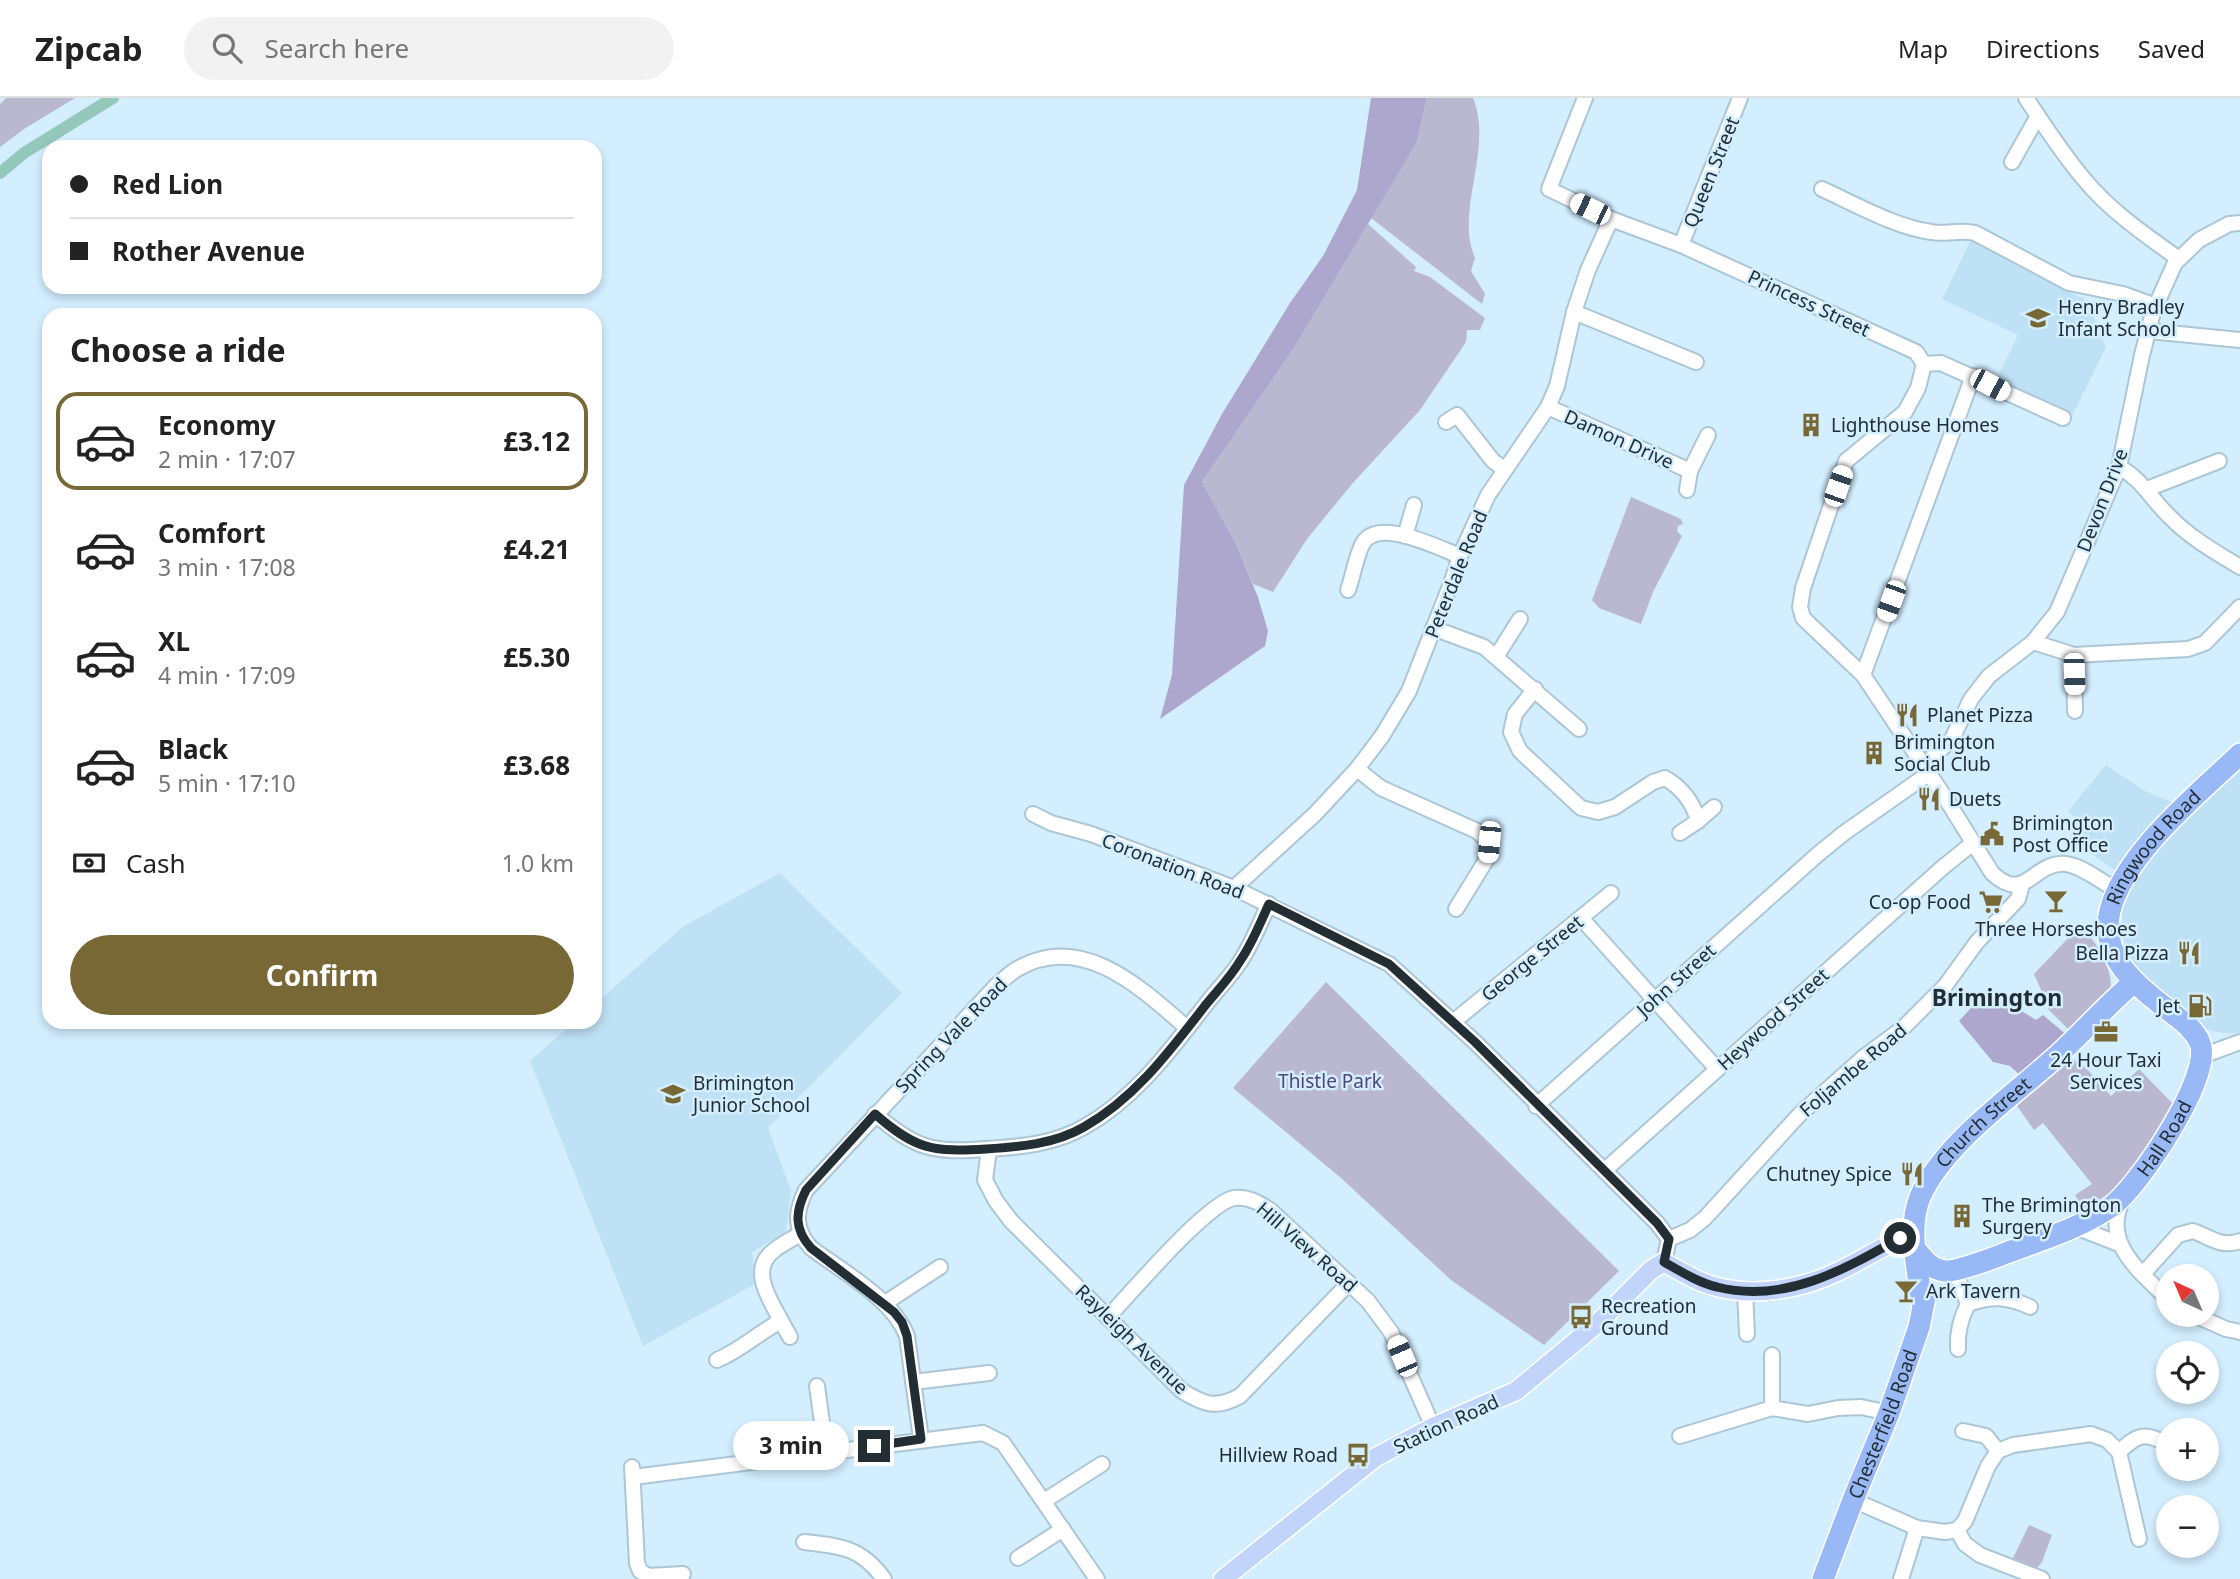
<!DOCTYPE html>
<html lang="en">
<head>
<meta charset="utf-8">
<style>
	body { margin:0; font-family:"Noto Sans",sans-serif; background:#f2f2f2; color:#222; height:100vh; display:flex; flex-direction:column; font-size:26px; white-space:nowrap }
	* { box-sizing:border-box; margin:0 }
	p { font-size:23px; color:#767676 }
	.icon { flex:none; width:38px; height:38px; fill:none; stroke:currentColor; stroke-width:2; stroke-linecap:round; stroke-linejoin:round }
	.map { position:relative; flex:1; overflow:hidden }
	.panel { position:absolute; left:42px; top:210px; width:560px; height:721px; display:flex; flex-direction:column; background:#fff; border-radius:21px; box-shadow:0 4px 10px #0003 }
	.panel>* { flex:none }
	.top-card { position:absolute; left:42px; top:42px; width:560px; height:154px; border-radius:21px; box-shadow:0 4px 10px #0003; display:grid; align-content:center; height:154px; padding:0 28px; background:#fff }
	.needle { width:46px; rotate:316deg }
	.controls { position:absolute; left:2156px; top:1166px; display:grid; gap:14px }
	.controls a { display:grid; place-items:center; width:63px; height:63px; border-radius:50%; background:#fff; box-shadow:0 4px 10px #0003; font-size:35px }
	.end { position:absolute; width:32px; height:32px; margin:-16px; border:9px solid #232d34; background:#fff; box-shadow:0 0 0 4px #fff }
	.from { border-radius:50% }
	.bubble { position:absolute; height:49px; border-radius:24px; background:#fff; box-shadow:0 4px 10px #0003; font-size:23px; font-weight:700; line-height:49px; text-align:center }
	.car { position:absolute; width:21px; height:42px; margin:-21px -10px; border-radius:9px; box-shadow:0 0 5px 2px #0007; background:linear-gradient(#fff 24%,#345 0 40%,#fff 0 76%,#345 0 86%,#fff 0) }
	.top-card b { display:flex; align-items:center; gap:24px; height:66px; font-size:26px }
	.top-card b+b { border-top:2px solid #e0e0e0 }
	.top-card i { width:18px; height:18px; background:#222 }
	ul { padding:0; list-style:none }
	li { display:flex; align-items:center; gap:21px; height:98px; margin:0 14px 10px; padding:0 14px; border:4px solid transparent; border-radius:21px }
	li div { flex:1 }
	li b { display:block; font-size:26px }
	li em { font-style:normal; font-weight:700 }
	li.active { border-color:#786836 }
	li>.icon { width:63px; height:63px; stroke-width:1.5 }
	h2 { padding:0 28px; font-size:32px; line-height:84px }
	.pay { display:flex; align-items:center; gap:18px; height:77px; padding:0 28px; font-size:26px }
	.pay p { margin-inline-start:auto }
	.cta { display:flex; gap:14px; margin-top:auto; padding:14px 28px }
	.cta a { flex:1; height:80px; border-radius:42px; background:#786836; color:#fff; font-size:28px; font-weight:700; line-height:80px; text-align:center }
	header { display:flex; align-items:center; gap:42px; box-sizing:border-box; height:98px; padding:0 35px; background:#fff; border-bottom:2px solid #e0e0e0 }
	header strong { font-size:33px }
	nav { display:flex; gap:38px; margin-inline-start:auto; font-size:24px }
	.search { width:490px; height:63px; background:#f2f2f2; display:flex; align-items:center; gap:18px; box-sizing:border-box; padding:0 24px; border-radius:38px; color:#767676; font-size:26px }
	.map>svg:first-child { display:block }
</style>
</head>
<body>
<header>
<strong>Zipcab</strong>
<div class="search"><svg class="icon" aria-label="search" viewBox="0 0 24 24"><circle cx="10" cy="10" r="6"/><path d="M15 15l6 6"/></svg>Search here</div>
<nav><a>Map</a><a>Directions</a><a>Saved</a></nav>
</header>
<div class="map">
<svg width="2240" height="1481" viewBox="0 0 2240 1481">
	<rect width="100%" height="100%" fill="#d3eeff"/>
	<!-- built -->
	<g fill="#bfe1f5">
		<polygon points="1971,142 2087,203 2106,249 2072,318 1996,282 2018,237 1942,201"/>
		<polygon points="2106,667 2145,693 2172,704 2140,738 2116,773 2072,742 2084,726 2068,713"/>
		<polygon points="2240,673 2240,935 2223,935 2208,932 2188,916 2147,882 2128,859 2122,835 2122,813 2131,788 2173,732"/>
		<polygon points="780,775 902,895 768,1030 791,1093 786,1134 752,1154 757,1185 643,1248 530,963 574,924 595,924 595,906 684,828"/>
	</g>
	<!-- green -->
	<g fill="#bab7d0">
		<polygon points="6,0 75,0 24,31 0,49 0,6"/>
		<path d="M1427 0H1473C1494 51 1454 114 1475 160L1471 173 1485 196 1482 206 1371 120 1417 44Z"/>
		<polygon points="1368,126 1416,169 1414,173 1430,179 1485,220 1480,232 1467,232 1466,244 1420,312 1352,386 1307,441 1273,494 1253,486 1236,446 1202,384 1294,250"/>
		<polygon points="1631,399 1681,421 1683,426 1678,428 1677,433 1682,438 1653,494 1641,526 1599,510 1592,502"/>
		<path d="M2071 837 2091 840C2103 855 2120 887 2105 906 2096 916 2082 925 2072 935L2048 911 2052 904 2042 894 2034 876Z"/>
		<polygon points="1326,884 1619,1173 1544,1247 1451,1182 1341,1080 1233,990"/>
		<polygon points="2069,959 2086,970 2111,998 2139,971 2172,1005 2147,1051 2113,1098 2081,1112 2075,1104 2078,1102 2075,1097 2092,1086 2043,1025 2034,1032 2017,1008"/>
		<polygon points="2029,1427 2052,1437 2042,1464 2036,1471 2013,1460"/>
	</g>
	<!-- forest -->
	<g fill="#ada7ce">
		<polygon points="1371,0 1427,0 1417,44 1294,250 1202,384 1236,446 1258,499 1268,533 1265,548 1160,621 1172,577 1184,387 1222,316 1290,205 1323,158 1357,92"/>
		<polygon points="1984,896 2004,902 2036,922 2043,917 2068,938 2022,979 2010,968 1993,964 1959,923"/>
	</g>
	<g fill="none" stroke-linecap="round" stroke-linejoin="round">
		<!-- canal -->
		<polyline stroke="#94c8bb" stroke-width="12" points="0,75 24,55 113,0"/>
		<!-- minor casing -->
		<g stroke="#acc6d6" stroke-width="18">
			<g id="minor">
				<polyline points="1585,0 1549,91 1611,121 1681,147 1916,254 1924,266"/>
				<path d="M2026 0C2044 27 2062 55 2083 80 2109 112 2145 137 2179 161"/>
				<polyline points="2012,64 2038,18"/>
				<path d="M1822 91C1855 106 1895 129 1931 134 1946 137 1960 131 1975 135L2069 185 2123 196 2156 208"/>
				<polyline points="1681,147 1740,0"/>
				<polyline points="1574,214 1696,264"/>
				<polyline points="2149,233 2240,242"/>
				<path d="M1924 266 1918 290 1905 314 1846 363 1803 490 1800 509 1803 520 1863 577 1946 701 1992 775C2026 807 2032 763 2066 766 2082 768 2102 784 2116 792"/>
				<polyline points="1924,266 1941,265 2063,320"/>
				<polyline points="1548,309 1690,373"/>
				<polyline points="1446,324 1457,317 1493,363 1504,371"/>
				<path d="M2119 369C2142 381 2151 401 2169 418 2189 439 2215 454 2240 469"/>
				<polyline points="2147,391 2219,363"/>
				<polyline points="1687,392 1690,373 1708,337"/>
				<polyline points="1405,438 1414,407"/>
				<path d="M1348 492C1353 478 1356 458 1363 445 1379 419 1438 450 1460 458"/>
				<polyline points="1433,530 1484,549 1579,631"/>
				<polyline points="2033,544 2074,557 2188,551 2205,545 2240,509"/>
				<polyline points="2074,557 2075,613"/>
				<polyline points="1496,559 1520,521"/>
				<polyline points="1863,577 1973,278"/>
				<path d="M1535 591 1515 616 1511 634 1520 653 1581 710 1598 714 1615 709 1653 684 1665 680C1682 690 1693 704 1698 723L1680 735"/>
				<polyline points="1923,668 1952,641 1971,601 1989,578 2033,544 2057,514 2119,369 2142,257 2153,214 2175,165 2199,142 2229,126 2240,125"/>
				<polyline points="1357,671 1381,690 1477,733 1489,744 1488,759 1456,811"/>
				<polyline points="1033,716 1051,725 1091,736 1234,790 1389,866 1475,944 1657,1125 1669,1141 1664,1164"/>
				<polyline points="1698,723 1714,709"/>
				<polyline points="1234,790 1315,716 1357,671 1382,638 1409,593 1452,483 1460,458 1488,397 1548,309 1557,288 1574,214 1588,172 1611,121"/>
				<polyline points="1581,820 1717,971"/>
				<polyline points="1453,924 1611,795"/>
				<polyline points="2202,958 2240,944"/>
				<polyline points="1536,1008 1817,757 1844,735 1928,676"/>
				<path d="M875 1016C916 1051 933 1055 986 1051 1020 1049 1055 1046 1084 1029 1136 1000 1171 951 1207 905 1218 891 1231 878 1240 864 1252 846 1260 825 1269 806"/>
				<path d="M989 1051 985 1082 996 1103 1011 1123 1182 1293C1205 1307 1216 1311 1240 1298L1349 1185"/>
				<polyline points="1605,1072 1942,770 1973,745"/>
				<path d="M2123 1101C2101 1144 2139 1173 2168 1201"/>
				<polyline points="2073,1128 2119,1146"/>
				<polyline points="1669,1141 1690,1132 1705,1120 1800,1016 1864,959 1902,931 1945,888 1977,844 2018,801 2022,787"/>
				<path d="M1954 1171 1968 1206C1991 1198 2007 1198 2030 1209"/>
				<path d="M2143 1176 2178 1137 2193 1133C2210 1139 2221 1150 2240 1143"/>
				<polyline points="1745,1193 1747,1236"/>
				<polyline points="885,1205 940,1169"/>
				<polyline points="2192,1216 2226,1231 2240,1234"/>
				<path d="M1108 1219C1131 1195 1207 1105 1234 1100 1248 1098 1259 1105 1270 1112L1368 1203 1391 1234 1433 1329"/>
				<polyline points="781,1223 790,1239"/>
				<path d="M1958 1251C1957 1234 1960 1221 1968 1206"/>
				<path d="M717 1262C741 1252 758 1235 781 1223 771 1203 750 1174 771 1155 779 1147 791 1142 800 1136"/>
				<polyline points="913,1284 989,1275"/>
				<polyline points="817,1288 826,1354"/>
				<polyline points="1772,1310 1772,1257"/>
				<polyline points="1963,1333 1986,1338 1998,1353"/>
				<polyline points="1680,1338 1772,1310 1808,1316 1838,1310 1861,1309 1889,1315"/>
				<path d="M921 1341 907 1238C893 1201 843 1174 811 1150 794 1131 795 1114 806 1092L996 888C1002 883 1009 876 1017 871 1082 833 1141 890 1187 930"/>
				<path d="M2119 1354C2137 1337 2144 1333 2167 1346"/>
				<polyline points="632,1369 637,1465 640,1473 649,1478 683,1476"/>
				<polyline points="633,1379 983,1335 1003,1345 1097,1481"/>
				<polyline points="1853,1402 1917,1430 1945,1434 1957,1432 1965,1423 1988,1368 1998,1353 2013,1347 2091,1336 2107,1342 2119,1354 2139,1441"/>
				<polyline points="1044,1403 1102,1366"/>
				<polyline points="1957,1432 1965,1446 1980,1457 2042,1481"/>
				<path d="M804 1444C840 1448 861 1449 884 1481"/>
				<polyline points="1018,1460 1063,1431"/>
				<polyline points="1901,1481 1917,1430"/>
			</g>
		</g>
		<!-- major casing -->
		<g stroke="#fff" stroke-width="21">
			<path id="major" d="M1223 1481 1376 1359 1433 1329 1516 1293 1599 1224 1651 1172 1664 1164C1680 1173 1699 1185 1717 1189 1755 1199 1802 1191 1837 1174 1863 1162 1887 1145 1914 1135"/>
		</g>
		<!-- highway casing -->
		<g stroke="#fff" stroke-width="24">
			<g id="highway">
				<path id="s1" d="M1916 1152C1923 1161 1932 1172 1945 1173 1956 1174 1994 1160 2006 1155 2041 1142 2081 1130 2112 1108 2139 1088 2213 978 2200 945 2194 930 2179 921 2167 911 2135 887 2099 857 2110 813 2124 756 2198 696 2240 656"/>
				<path id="s2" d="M1922 1205C1918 1172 1907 1131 1920 1099 1943 1046 2014 997 2057 958 2083 934 2107 907 2134 884"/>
				<path id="s3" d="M1823 1481 1853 1402 1889 1315 1919 1229 1926 1194"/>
			</g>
		</g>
		<!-- minor -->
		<use href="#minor" stroke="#fff" stroke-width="14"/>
		<!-- major -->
		<use href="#major" stroke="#c2d4fa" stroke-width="18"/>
		<!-- highway -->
		<use href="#highway" stroke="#99b8f6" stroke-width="21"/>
	</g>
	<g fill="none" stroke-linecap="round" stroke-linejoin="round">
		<!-- route -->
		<path stroke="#232d34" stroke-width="9" d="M874 1348 921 1341 907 1238 902 1224 894 1214 811 1150C794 1131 795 1114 806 1092L875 1016C916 1052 933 1054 986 1051 1019 1049 1055 1046 1084 1029 1134 1001 1169 954 1204 909 1216 894 1230 880 1240 863 1252 846 1260 825 1269 806L1389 866 1475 944 1657 1125 1669 1141 1664 1164C1680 1173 1699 1185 1717 1189 1784 1206 1844 1172 1900 1140"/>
	</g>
	<!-- icons -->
	<defs>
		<g id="school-bare" transform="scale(1.89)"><path d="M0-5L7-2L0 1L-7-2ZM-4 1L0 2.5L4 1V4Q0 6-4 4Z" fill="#786836" stroke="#d3eeff" stroke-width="2.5" paint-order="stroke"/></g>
		<g id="building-bare" transform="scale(1.89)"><path d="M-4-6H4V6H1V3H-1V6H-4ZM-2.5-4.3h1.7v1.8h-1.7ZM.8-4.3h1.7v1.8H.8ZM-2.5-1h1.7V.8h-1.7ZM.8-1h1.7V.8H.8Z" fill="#786836" stroke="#d3eeff" stroke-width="2.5" paint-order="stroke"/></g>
		<g id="restaurant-bare" transform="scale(1.89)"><path d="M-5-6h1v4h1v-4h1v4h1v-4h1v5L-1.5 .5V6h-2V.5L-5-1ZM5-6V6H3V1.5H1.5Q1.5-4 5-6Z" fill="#786836" stroke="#d3eeff" stroke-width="2.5" paint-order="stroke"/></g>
		<g id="civic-bare" transform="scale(1.89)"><path d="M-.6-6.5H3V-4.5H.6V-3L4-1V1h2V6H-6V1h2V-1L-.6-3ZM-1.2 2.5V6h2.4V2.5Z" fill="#786836" stroke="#d3eeff" stroke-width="2.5" paint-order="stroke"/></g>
		<g id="bar-bare" transform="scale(1.89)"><path d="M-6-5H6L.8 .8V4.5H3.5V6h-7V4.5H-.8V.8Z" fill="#786836" stroke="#d3eeff" stroke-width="2.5" paint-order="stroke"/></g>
		<g id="supermarket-bare" transform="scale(1.89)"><path d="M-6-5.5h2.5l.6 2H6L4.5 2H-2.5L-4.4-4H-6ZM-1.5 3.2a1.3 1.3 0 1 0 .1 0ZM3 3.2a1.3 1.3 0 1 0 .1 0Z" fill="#786836" stroke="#d3eeff" stroke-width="2.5" paint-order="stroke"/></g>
		<g id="fuel-bare" transform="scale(1.89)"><path d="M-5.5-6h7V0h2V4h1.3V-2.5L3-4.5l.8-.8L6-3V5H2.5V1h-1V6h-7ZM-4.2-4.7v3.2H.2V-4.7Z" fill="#786836" stroke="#d3eeff" stroke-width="2.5" paint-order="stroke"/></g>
		<g id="office-bare" transform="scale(1.89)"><path d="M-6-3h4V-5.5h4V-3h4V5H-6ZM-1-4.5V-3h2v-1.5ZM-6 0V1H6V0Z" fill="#786836" stroke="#d3eeff" stroke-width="2.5" paint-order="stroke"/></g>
		<g id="bus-bare" transform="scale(1.89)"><path d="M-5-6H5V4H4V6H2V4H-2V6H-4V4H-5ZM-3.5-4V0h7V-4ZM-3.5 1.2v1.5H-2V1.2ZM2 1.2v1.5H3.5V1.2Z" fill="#786836" stroke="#d3eeff" stroke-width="2.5" paint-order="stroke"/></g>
	</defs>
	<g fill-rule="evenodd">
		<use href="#school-bare" x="2038" y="220"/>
		<use href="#building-bare" x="1811" y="327"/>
		<use href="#restaurant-bare" x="1907" y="617"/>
		<use href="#building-bare" x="1874" y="655"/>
		<use href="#restaurant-bare" x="1929" y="701"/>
		<use href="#civic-bare" x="1992" y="736"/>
		<use href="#bar-bare" x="2056" y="803"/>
		<use href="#supermarket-bare" x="1991" y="804"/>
		<use href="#restaurant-bare" x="2189" y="855"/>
		<use href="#fuel-bare" x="2200" y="908"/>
		<use href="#office-bare" x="2106" y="934"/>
		<use href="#school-bare" x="673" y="996"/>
		<use href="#restaurant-bare" x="1912" y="1076"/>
		<use href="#building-bare" x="1962" y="1118"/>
		<use href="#bar-bare" x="1906" y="1193"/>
		<use href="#bus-bare" x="1581" y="1219"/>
		<use href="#bus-bare" x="1358" y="1357"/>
	</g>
	<g text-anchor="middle" stroke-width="5" stroke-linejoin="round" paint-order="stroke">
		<!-- street labels -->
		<g font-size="19" fill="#232d34" stroke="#d3eeff">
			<text transform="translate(1711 74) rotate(-68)" y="7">Queen Street</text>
			<text transform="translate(1809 205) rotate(25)" y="7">Princess Street</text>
			<text transform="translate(1619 341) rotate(24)" y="7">Damon Drive</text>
			<text transform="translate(2102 402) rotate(-69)" y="7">Devon Drive</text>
			<text transform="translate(1456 476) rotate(-68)" y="7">Peterdale Road</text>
			<text dy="7" stroke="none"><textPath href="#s1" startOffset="654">Ringwood Road</textPath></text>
			<text transform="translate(1173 768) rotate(21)" y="7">Coronation Road</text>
			<text transform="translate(1532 860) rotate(-39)" y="7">George Street</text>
			<text transform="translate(1676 882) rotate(-42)" y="7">John Street</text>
			<text transform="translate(1773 921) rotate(-42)" y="7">Heywood Street</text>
			<text transform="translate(951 937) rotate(-46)" y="7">Spring Vale Road</text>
			<text transform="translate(1853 972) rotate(-40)" y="7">Foljambe Road</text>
			<text dy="7" stroke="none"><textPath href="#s2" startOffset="206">Church Street</textPath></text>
			<text dy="7" stroke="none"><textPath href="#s1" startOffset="303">Hall Road</textPath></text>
			<text transform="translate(1307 1149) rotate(41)" y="7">Hill View Road</text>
			<text transform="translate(1132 1241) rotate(44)" y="7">Rayleigh Avenue</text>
			<text dy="7" stroke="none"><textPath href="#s3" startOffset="166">Chesterfield Road</textPath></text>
			<text transform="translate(1446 1326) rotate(-25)" y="7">Station Road</text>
		</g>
		<!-- poi labels -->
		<g font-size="19" fill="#232d34" stroke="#d3eeff" text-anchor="start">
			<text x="2058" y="216">Henry Bradley<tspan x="2058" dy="22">Infant School</tspan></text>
			<text x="1831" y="334">Lighthouse Homes</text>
			<text x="1927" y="624">Planet Pizza</text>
			<text x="1894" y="651">Brimington<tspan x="1894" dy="22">Social Club</tspan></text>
			<text x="1949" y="708">Duets</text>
			<text x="2012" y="732">Brimington<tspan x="2012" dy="22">Post Office</tspan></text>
			<text x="1971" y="811" text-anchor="end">Co-op Food</text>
			<text x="2056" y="838" text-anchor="middle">Three Horseshoes</text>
			<text x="2169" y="862" text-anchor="end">Bella Pizza</text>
			<text x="2180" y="915" text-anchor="end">Jet</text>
			<text x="2106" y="969" text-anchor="middle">24 Hour Taxi<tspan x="2106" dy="22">Services</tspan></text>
			<text x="693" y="992">Brimington<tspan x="693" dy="22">Junior School</tspan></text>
			<text x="1892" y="1083" text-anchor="end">Chutney Spice</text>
			<text x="1982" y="1114">The Brimington<tspan x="1982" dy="22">Surgery</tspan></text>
			<text x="1926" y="1200">Ark Tavern</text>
			<text x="1601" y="1215">Recreation<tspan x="1601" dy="22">Ground</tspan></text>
			<text x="1338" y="1364" text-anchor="end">Hillview Road</text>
		</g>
		<!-- park labels -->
		<g font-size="19" fill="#51467b" stroke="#d3eeff">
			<text x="1330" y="990">Thistle Park</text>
		</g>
		<!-- quarter labels -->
		<g font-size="23" font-weight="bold" fill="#232d34" stroke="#d3eeff">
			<text x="1997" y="908">Brimington</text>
		</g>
	</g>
</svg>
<div class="controls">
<a><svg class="needle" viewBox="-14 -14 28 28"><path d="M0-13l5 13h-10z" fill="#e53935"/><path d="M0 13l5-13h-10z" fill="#767676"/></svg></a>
<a><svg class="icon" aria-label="locate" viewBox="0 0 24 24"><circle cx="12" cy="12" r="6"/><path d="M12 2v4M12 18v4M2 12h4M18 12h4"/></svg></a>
<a>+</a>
<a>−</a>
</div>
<i class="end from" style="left:1900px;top:1140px"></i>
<i class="end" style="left:874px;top:1348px"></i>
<div class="bubble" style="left:733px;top:1323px;width:116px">3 min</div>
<i class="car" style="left:1590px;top:111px;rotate:296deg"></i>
<i class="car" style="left:1990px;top:287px;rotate:118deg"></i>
<i class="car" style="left:1838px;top:388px;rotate:19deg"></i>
<i class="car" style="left:1891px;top:503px;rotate:200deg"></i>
<i class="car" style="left:2074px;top:576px;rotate:178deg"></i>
<i class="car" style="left:1489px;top:744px;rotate:185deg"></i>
<i class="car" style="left:1402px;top:1258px;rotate:337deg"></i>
<div class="top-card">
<b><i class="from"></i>Red Lion</b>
<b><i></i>Rother Avenue</b>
</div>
<section class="panel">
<h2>Choose a ride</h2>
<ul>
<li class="active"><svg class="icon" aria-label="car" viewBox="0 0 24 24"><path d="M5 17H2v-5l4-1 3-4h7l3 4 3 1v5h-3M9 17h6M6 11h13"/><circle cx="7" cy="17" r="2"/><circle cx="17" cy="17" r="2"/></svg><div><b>Economy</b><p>2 min · 17:07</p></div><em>£3.12</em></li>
<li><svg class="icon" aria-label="car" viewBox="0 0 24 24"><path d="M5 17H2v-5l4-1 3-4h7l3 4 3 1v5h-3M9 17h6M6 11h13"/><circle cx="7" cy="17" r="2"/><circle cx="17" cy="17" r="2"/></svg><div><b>Comfort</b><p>3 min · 17:08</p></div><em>£4.21</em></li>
<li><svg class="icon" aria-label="car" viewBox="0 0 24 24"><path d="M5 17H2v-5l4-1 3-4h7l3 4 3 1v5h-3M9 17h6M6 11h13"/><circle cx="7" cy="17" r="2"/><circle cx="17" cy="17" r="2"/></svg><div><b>XL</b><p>4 min · 17:09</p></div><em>£5.30</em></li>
<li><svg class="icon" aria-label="car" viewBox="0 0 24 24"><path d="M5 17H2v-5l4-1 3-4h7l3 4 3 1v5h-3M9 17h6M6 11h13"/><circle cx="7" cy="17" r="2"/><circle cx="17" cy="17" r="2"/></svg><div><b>Black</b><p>5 min · 17:10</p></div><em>£3.68</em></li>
</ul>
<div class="pay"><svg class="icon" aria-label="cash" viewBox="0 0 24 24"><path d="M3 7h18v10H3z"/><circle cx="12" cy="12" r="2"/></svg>Cash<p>1.0 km</p></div>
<div class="cta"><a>Confirm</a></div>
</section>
</div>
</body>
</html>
